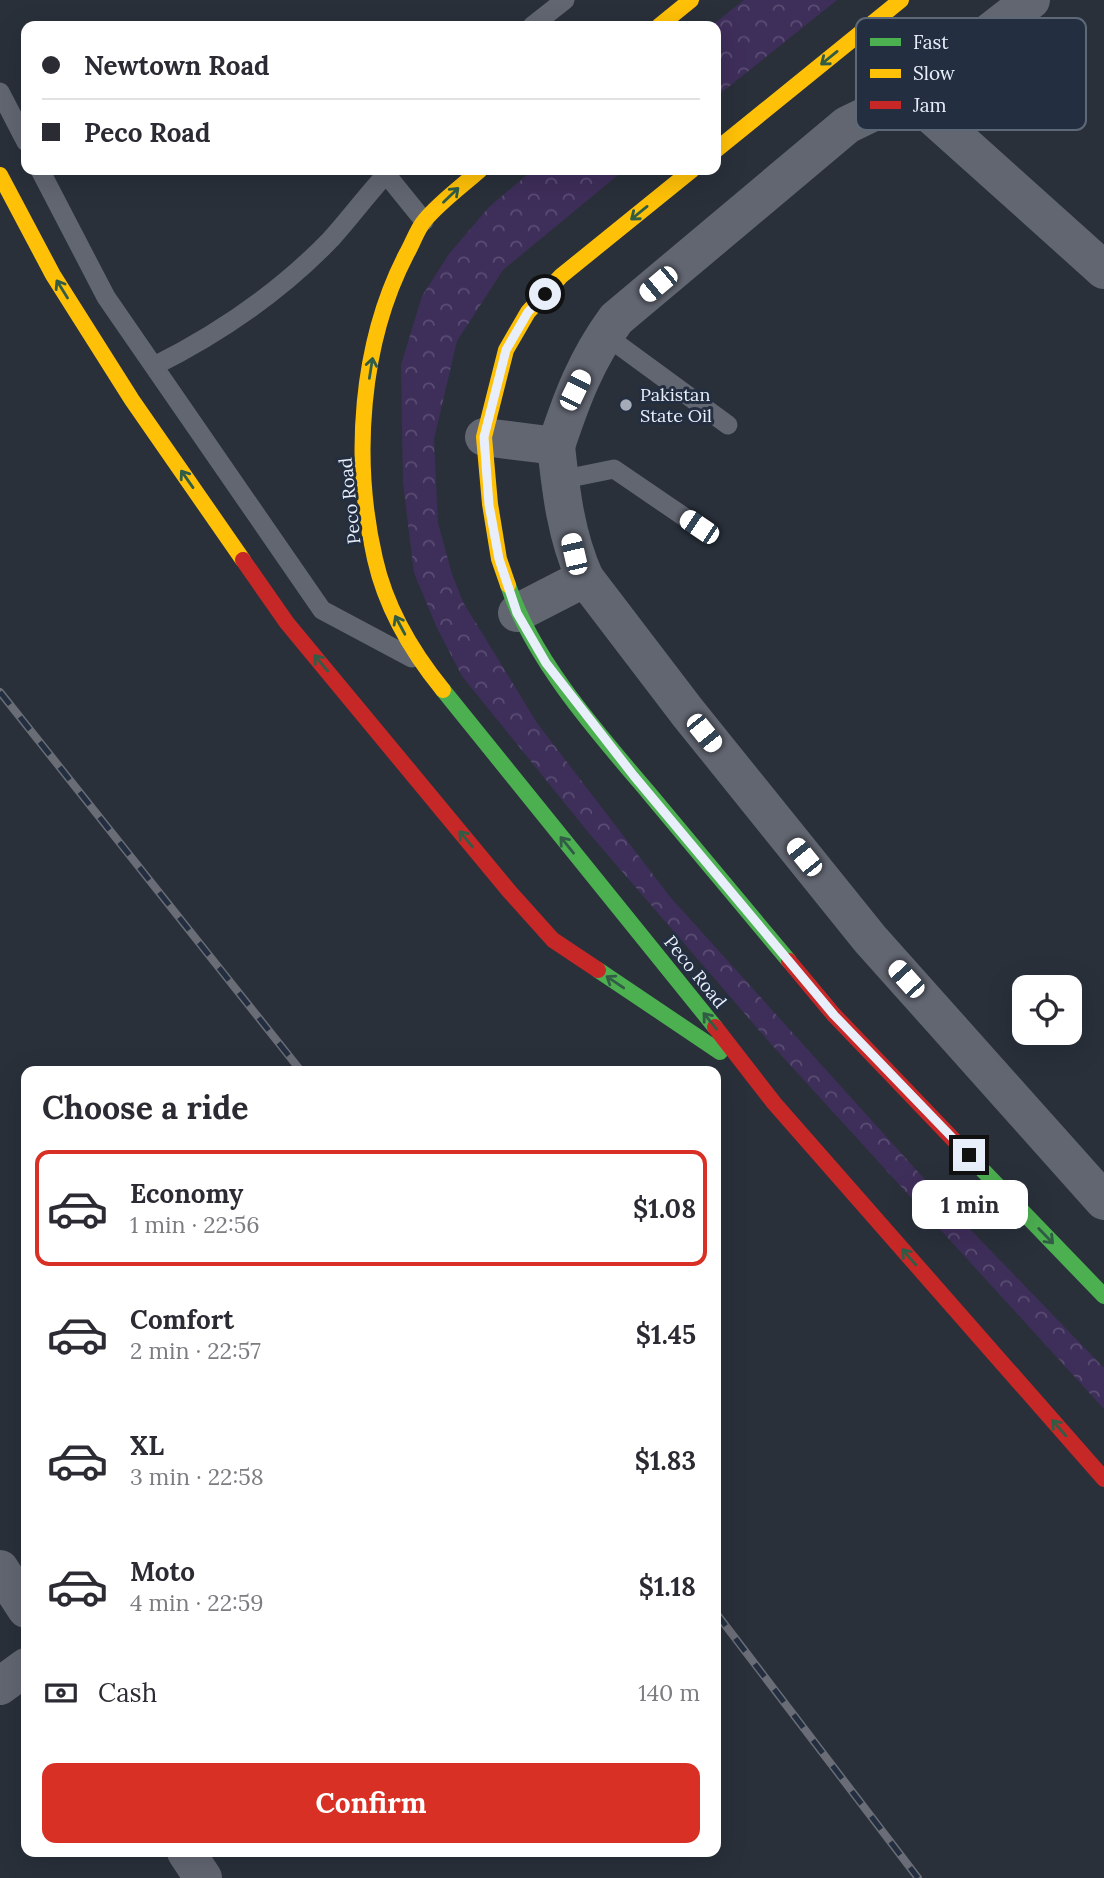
<!DOCTYPE html>
<html lang="en">
<head>
<meta charset="utf-8">
<style>
	body { margin:0; font-family:Lora,serif; background:#f2f2f3; color:#2b2b33; height:100vh; display:flex; flex-direction:column; font-size:26px; white-space:nowrap }
	* { box-sizing:border-box; margin:0 }
	p { font-size:23px; color:#7c7c81 }
	.icon { flex:none; width:38px; height:38px; fill:none; stroke:currentColor; stroke-width:2; stroke-linecap:round; stroke-linejoin:round }
	.map { position:relative; flex:1; overflow:hidden }
	.sheet { position:absolute; left:21px; top:1066px; width:700px; height:791px; display:flex; flex-direction:column; background:#fff; border-radius:14px; box-shadow:0 7px 28px #0002 }
	.sheet>* { flex:none }
	.hud { position:absolute; left:21px; top:21px; width:700px; height:154px; border-radius:14px; box-shadow:0 7px 28px #0002; display:grid; align-content:center; height:154px; padding:0 21px; background:#fff }
	.controls { position:absolute; left:1012px; top:975px; display:grid; gap:14px }
	.controls a { display:grid; place-items:center; width:70px; height:70px; border-radius:14px; background:#fff; box-shadow:0 7px 28px #0002; font-size:35px }
	.end { position:absolute; width:32px; height:32px; margin:-16px; border:9px solid #e8effb; background:#111; box-shadow:0 0 0 4px #111 }
	.from { border-radius:50% }
	.bubble { position:absolute; height:49px; border-radius:14px; background:#fff; box-shadow:0 7px 28px #0002; font-size:23px; font-weight:800; line-height:49px; text-align:center }
	.car { position:absolute; width:21px; height:42px; margin:-21px -10px; border-radius:9px; box-shadow:0 0 5px 2px #0007; background:linear-gradient(#fff 24%,#345 0 40%,#fff 0 76%,#345 0 86%,#fff 0) }
	.hud b { display:flex; align-items:center; gap:24px; height:66px; font-size:26px }
	.hud b+b { border-top:2px solid #e1e1e2 }
	.hud i { width:18px; height:18px; background:#2b2b33 }
	ul { padding:0; list-style:none }
	li { display:flex; align-items:center; gap:21px; height:116px; margin:0 14px 10px; padding:0 7px; border:4px solid transparent; border-radius:14px }
	li div { flex:1 }
	li b { display:block; font-size:26px }
	li em { font-style:normal; font-weight:800 }
	li.selected { border-color:#d93025 }
	li>.icon { width:63px; height:63px; stroke-width:1.5 }
	h2 { padding:0 21px; font-size:32px; line-height:84px }
	.pay { display:flex; align-items:center; gap:18px; height:77px; padding:0 21px; font-size:26px }
	.pay p { margin-inline-start:auto }
	.action { display:flex; gap:14px; margin-top:auto; padding:14px 21px }
	.action a { flex:1; height:80px; border-radius:14px; background:#d93025; color:#fff; font-size:28px; font-weight:800; line-height:80px; text-align:center }
	.map>svg:first-child { display:block }
</style>
</head>
<body>
<div class="map">
<svg width="1104" height="1878" viewBox="0 0 1104 1878">
	<defs>
		<pattern id="forest-crowns" width="20" height="18" patternUnits="userSpaceOnUse" patternTransform="scale(1.75)"><rect width="20" height="18" fill="#3e2e5a"/><path d="M2 6a3 3 0 1 1 6 0M12 15a3 3 0 1 1 6 0" fill="none" stroke="#5a4d73"/></pattern>
	</defs>
	<rect width="100%" height="100%" fill="#29303a"/>
	<!-- forest -->
	<g fill="url(#forest-crowns)">
		<polygon points="744,0 837,0 716,97 716,26 711,26"/>
		<polygon points="533,170 624,170 503,270 457,341 434,439 438,523 452,574 463,602 537,723 671,898 965,1224 1104,1368 1104,1409 771,1044 588,832 462,676 437,628 414,573 403,483 401,365 422,296 449,254 489,207"/>
	</g>
	<g fill="none" stroke-linecap="round" stroke-linejoin="round">
		<!-- lane -->
		<g stroke="#626671" stroke-width="19">
			<polyline points="532,26 565,0"/>
			<polyline points="0,92 26,142"/>
			<polyline points="40,170 106,297 322,610 412,658"/>
			<polyline points="386,174 424,221"/>
			<polyline points="605,335 728,425"/>
			<path d="M154 366C220 333 280 292 331 239 351 217 369 192 390 170"/>
			<polyline points="560,480 614,469 699,527"/>
		</g>
		<!-- street -->
		<g stroke="#626671" stroke-width="38">
			<polyline points="909,95 1104,270"/>
			<path d="M484 437 556 446C572 398 586 360 616 319L847 125 909 95 1031 0"/>
			<path d="M556 446C561 492 566 536 585 578"/>
			<polyline points="517,613 585,578 688,713 870,939 1104,1201"/>
			<polyline points="0,1569 26,1609"/>
			<polyline points="0,1686 26,1667"/>
			<polyline points="186,1852 203,1878"/>
		</g>
		<!-- fast -->
		<g stroke="#4caf50" stroke-width="16">
			<path d="M508 585C533 660 596 731 648 792 695 849 742 905 789 961"/>
			<polyline points="443,690 715,1027"/>
			<polyline points="598,970 720,1052"/>
			<polyline points="972,1159 1104,1296"/>
		</g>
		<!-- slow -->
		<g stroke="#ffc107" stroke-width="16">
			<polyline points="659,26 691,0"/>
			<polyline points="716,150 901,0"/>
			<polyline points="0,175 53,275 132,400 243,560"/>
			<polyline points="508,585 499,559 490,504 484,437 506,350 528,312 561,276 692,170"/>
			<path d="M443 690C412 652 386 608 375 559 352 460 360 343 407 253 413 243 417 229 425 220 440 202 462 186 480 170"/>
		</g>
		<!-- jam -->
		<g stroke="#c62828" stroke-width="16">
			<polyline points="243,560 287,623 509,891 553,940 598,970"/>
			<polyline points="789,961 834,1015 972,1159"/>
			<polyline points="715,1027 774,1103 1104,1479"/>
		</g>
		<!-- rail casing -->
		<g stroke="#6a6d76" stroke-width="8">
			<g id="rail">
				<polyline points="0,692 301,1071"/>
				<polyline points="716,1613 918,1878"/>
			</g>
		</g>
		<!-- rail -->
		<use href="#rail" stroke="#232f40" stroke-width="5" stroke-dasharray="16" stroke-linecap="butt"/>
	</g>
	<!-- one-way arrows -->
	<defs><path id="oneway-shaft" d="M-6 0H5M1.5-3L5.5 0L1.5 3" fill="none" stroke-width="1.6" stroke-linecap="round" stroke-linejoin="round" transform="scale(1.75)"/></defs>
	<g stroke="#315c46">
		<use href="#oneway-shaft" transform="translate(829 58) rotate(141)"/>
		<use href="#oneway-shaft" transform="translate(451 195) rotate(-44)"/>
		<use href="#oneway-shaft" transform="translate(639 213) rotate(141)"/>
		<use href="#oneway-shaft" transform="translate(62 289) rotate(-122)"/>
		<use href="#oneway-shaft" transform="translate(371 368) rotate(-81)"/>
		<use href="#oneway-shaft" transform="translate(187 479) rotate(-125)"/>
		<use href="#oneway-shaft" transform="translate(400 625) rotate(-118)"/>
		<use href="#oneway-shaft" transform="translate(321 663) rotate(-130)"/>
		<use href="#oneway-shaft" transform="translate(466 839) rotate(-130)"/>
		<use href="#oneway-shaft" transform="translate(567 845) rotate(-129)"/>
		<use href="#oneway-shaft" transform="translate(615 982) rotate(-146)"/>
		<use href="#oneway-shaft" transform="translate(710 1021) rotate(-129)"/>
		<use href="#oneway-shaft" transform="translate(1046 1236) rotate(46)"/>
		<use href="#oneway-shaft" transform="translate(909 1257) rotate(-131)"/>
		<use href="#oneway-shaft" transform="translate(1059 1428) rotate(-131)"/>
	</g>
	<g fill="none" stroke-linecap="round" stroke-linejoin="round">
		<!-- route -->
		<polyline stroke="#e8effb" stroke-width="9" points="545,294 528,312 506,350 484,437 489,505 499,559 517,613 546,663 634,776 834,1015 969,1155"/>
	</g>
	<!-- markers -->
	<circle fill="#a5acb7" stroke="#232f40" stroke-width="2.5" cx="626" cy="405" r="7"/>
	<g text-anchor="middle" stroke-width="6" stroke-linejoin="round" paint-order="stroke">
		<!-- poi labels -->
		<g font-size="18" fill="#e8effb" stroke="#232f40" text-anchor="start">
			<text x="640" y="401">Pakistan<tspan x="640" dy="21">State Oil</tspan></text>
		</g>
		<!-- street labels -->
		<g font-size="18" fill="#e8effb" stroke="#232f40">
			<text transform="translate(350 501) rotate(-96)" y="6">Peco Road</text>
			<text transform="translate(695 972) rotate(51)" y="6">Peco Road</text>
		</g>
	</g>
	<!-- legend -->
	<rect x="856" y="18" width="230" height="112" rx="10" fill="#232f40" stroke="#5e6978" stroke-width="2"/>
	<rect x="870" y="38" width="31" height="8" fill="#4caf50"/>
	<rect x="870" y="69" width="31" height="9" fill="#ffc107"/>
	<rect x="870" y="101" width="31" height="8" fill="#c62828"/>
	<g font-size="19" fill="#e8effb">
		<text x="913" y="49">Fast</text>
		<text x="913" y="80">Slow</text>
		<text x="913" y="112">Jam</text>
	</g>
</svg>
<div class="controls">
<a><svg class="icon" aria-label="locate" viewBox="0 0 24 24"><circle cx="12" cy="12" r="6"/><path d="M12 2v4M12 18v4M2 12h4M18 12h4"/></svg></a>
</div>
<i class="end from" style="left:545px;top:294px"></i>
<i class="end" style="left:969px;top:1155px"></i>
<div class="bubble" style="left:912px;top:1180px;width:116px">1 min</div>
<i class="car" style="left:658px;top:284px;rotate:230deg"></i>
<i class="car" style="left:575px;top:390px;rotate:26deg"></i>
<i class="car" style="left:699px;top:527px;rotate:304deg"></i>
<i class="car" style="left:574px;top:554px;rotate:347deg"></i>
<i class="car" style="left:704px;top:733px;rotate:141deg"></i>
<i class="car" style="left:804px;top:857px;rotate:321deg"></i>
<i class="car" style="left:906px;top:979px;rotate:318deg"></i>
<div class="hud">
<b><i class="from"></i>Newtown Road</b>
<b><i></i>Peco Road</b>
</div>
<section class="sheet">
<h2>Choose a ride</h2>
<ul>
<li class="selected"><svg class="icon" aria-label="car" viewBox="0 0 24 24"><path d="M5 17H2v-5l4-1 3-4h7l3 4 3 1v5h-3M9 17h6M6 11h13"/><circle cx="7" cy="17" r="2"/><circle cx="17" cy="17" r="2"/></svg><div><b>Economy</b><p>1 min · 22:56</p></div><em>$1.08</em></li>
<li><svg class="icon" aria-label="car" viewBox="0 0 24 24"><path d="M5 17H2v-5l4-1 3-4h7l3 4 3 1v5h-3M9 17h6M6 11h13"/><circle cx="7" cy="17" r="2"/><circle cx="17" cy="17" r="2"/></svg><div><b>Comfort</b><p>2 min · 22:57</p></div><em>$1.45</em></li>
<li><svg class="icon" aria-label="car" viewBox="0 0 24 24"><path d="M5 17H2v-5l4-1 3-4h7l3 4 3 1v5h-3M9 17h6M6 11h13"/><circle cx="7" cy="17" r="2"/><circle cx="17" cy="17" r="2"/></svg><div><b>XL</b><p>3 min · 22:58</p></div><em>$1.83</em></li>
<li><svg class="icon" aria-label="car" viewBox="0 0 24 24"><path d="M5 17H2v-5l4-1 3-4h7l3 4 3 1v5h-3M9 17h6M6 11h13"/><circle cx="7" cy="17" r="2"/><circle cx="17" cy="17" r="2"/></svg><div><b>Moto</b><p>4 min · 22:59</p></div><em>$1.18</em></li>
</ul>
<div class="pay"><svg class="icon" aria-label="cash" viewBox="0 0 24 24"><path d="M3 7h18v10H3z"/><circle cx="12" cy="12" r="2"/></svg>Cash<p>140 m</p></div>
<div class="action"><a>Confirm</a></div>
</section>
</div>
</body>
</html>
